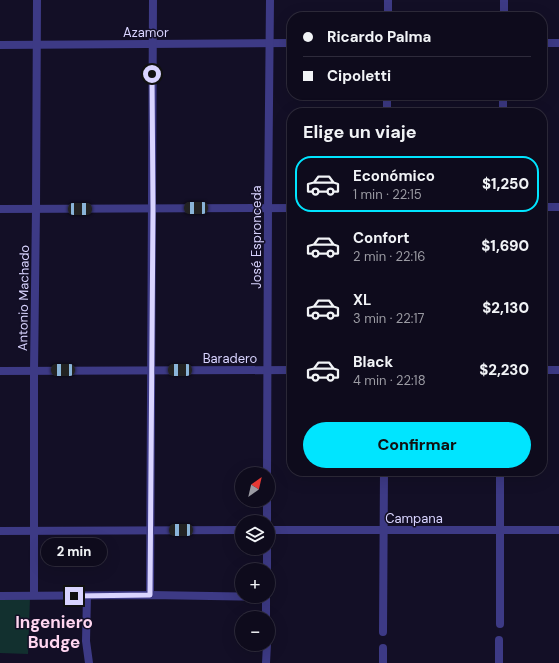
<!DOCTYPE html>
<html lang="es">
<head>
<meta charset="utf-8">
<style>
	body { margin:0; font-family:"DM Sans",sans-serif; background:#1c1929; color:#f1f3f6; height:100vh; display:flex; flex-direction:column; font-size:15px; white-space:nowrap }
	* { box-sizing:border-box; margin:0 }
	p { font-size:13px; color:#9b9ba3 }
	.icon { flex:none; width:22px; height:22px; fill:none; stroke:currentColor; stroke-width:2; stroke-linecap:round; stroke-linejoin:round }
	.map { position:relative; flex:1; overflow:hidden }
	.drawer { position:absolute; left:287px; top:108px; width:260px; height:368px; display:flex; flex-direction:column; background:#0e0b1c; border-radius:16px; box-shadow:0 4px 16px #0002,0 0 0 1px #2e2b3b }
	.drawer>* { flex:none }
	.guide { position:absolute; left:287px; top:12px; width:260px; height:88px; border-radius:16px; box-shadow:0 4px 16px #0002,0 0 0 1px #2e2b3b; display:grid; align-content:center; height:88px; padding:0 16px; background:#0e0b1c }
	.needle { width:26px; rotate:34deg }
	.fabs { position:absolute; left:235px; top:467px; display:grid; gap:8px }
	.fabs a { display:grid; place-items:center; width:40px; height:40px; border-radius:50%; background:#0e0b1c; box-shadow:0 4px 16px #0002,0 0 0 1px #2e2b3b; font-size:20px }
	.end { position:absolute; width:18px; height:18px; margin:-9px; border:5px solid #d9d4ff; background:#111; box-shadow:0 0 0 2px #111 }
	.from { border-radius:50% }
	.bubble { position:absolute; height:28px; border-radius:14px; background:#0e0b1c; box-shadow:0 4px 16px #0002,0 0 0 1px #2e2b3b; font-size:13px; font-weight:800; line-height:28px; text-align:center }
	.car { position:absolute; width:12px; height:24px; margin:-12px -6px; border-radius:5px; box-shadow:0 0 3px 1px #0007; background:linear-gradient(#222 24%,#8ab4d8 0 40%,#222 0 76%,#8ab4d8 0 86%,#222 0) }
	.guide b { display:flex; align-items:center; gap:14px; height:38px; font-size:15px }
	.guide b+b { border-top:1px solid #2e2b3b }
	.guide i { width:10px; height:10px; background:#f1f3f6 }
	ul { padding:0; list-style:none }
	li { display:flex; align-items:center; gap:12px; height:56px; margin:0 8px 6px; padding:0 8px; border:2px solid transparent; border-radius:16px }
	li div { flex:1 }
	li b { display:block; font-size:15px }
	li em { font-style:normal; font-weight:800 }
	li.current { border-color:#00e5ff }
	li>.icon { width:36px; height:36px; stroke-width:1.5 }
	h2 { padding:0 16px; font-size:18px; line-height:48px }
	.cta { display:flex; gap:8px; margin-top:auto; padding:8px 16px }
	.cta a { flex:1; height:46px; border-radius:24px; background:#00e5ff; color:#111; font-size:16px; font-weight:800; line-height:46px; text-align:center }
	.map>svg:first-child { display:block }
</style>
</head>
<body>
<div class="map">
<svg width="559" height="663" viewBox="0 0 559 663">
	<rect width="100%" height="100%" fill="#130f26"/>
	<!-- green -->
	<polygon fill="#12302f" points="30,598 28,654 0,653 0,599"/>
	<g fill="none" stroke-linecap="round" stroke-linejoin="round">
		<!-- minor -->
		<g stroke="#3d3a85" stroke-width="8">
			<polyline points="388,17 388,0"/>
			<polyline points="504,17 504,0"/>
			<polyline points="542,43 559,43"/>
			<polyline points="0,45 292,43"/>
			<polyline points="387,113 387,95"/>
			<polyline points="503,113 503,95"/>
			<polyline points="542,207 559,207"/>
			<polyline points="0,209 292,208"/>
			<polyline points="542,370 559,370"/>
			<polyline points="0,371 292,370"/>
			<polyline points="267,474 268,208 270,0"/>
			<polyline points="267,522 267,500"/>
			<polyline points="268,530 559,530"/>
			<polyline points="0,531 242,530"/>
			<polyline points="267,570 267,548"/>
			<polyline points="34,595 34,371 36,209 37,0"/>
			<polyline points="150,595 153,0"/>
			<polyline points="0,596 150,595 266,597"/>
			<polyline points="87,596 86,641 89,663"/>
			<polyline points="266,596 266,618"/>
			<polyline points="500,624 500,471"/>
			<polyline points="383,632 384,471"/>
			<polyline points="266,663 267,644"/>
			<polyline points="383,663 383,648"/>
			<polyline points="499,663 499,640"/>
		</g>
	</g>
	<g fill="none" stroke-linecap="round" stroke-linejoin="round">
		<!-- route -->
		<polyline stroke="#d9d4ff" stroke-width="5" points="74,596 150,595 153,209 152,74"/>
	</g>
	<g text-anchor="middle" stroke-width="3" stroke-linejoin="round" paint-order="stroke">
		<!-- street labels -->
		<g font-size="13" fill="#d9d4ff" stroke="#130f26">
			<text x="146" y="37">Azamor</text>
			<text transform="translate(256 237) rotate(-90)" y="5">José Espronceda</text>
			<text transform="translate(23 298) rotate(-89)" y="5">Antonio Machado</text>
			<text x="230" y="363">Baradero</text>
			<text x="414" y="523">Campana</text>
		</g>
		<!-- district labels -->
		<g font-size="17" font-weight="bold" fill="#ffd6f0" stroke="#130f26">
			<text x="54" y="628">Ingeniero<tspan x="54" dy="20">Budge</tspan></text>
		</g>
	</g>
</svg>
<div class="fabs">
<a><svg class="needle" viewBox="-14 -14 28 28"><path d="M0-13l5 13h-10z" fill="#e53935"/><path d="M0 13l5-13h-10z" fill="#9b9ba3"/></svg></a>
<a><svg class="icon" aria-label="layers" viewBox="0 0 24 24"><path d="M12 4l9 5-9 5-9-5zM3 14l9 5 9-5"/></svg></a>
<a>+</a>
<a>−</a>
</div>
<i class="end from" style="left:152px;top:74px"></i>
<i class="end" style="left:74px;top:596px"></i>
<div class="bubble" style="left:41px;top:538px;width:66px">2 min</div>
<i class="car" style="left:196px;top:208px;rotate:270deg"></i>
<i class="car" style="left:80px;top:209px;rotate:90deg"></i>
<i class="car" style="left:63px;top:370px;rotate:270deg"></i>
<i class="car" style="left:180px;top:370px;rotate:270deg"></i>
<i class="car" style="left:181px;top:530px;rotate:270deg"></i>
<div class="guide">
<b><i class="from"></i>Ricardo Palma</b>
<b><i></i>Cipoletti</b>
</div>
<section class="drawer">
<h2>Elige un viaje</h2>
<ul>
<li class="current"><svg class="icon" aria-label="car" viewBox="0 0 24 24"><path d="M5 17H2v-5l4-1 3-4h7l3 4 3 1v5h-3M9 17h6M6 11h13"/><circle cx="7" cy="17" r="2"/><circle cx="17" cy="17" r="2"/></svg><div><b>Económico</b><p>1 min · 22:15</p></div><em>$1,250</em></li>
<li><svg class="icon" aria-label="car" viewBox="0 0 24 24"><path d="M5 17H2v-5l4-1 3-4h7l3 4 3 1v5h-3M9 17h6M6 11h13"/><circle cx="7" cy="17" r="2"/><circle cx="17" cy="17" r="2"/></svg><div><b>Confort</b><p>2 min · 22:16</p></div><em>$1,690</em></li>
<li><svg class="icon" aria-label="car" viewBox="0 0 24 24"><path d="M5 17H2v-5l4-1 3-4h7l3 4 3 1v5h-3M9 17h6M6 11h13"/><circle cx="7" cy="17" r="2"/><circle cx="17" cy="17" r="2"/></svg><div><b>XL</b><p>3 min · 22:17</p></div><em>$2,130</em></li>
<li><svg class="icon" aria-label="car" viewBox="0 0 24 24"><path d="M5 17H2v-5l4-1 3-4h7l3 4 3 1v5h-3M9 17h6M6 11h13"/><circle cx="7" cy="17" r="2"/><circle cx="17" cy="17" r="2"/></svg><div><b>Black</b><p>4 min · 22:18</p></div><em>$2,230</em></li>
</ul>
<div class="cta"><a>Confirmar</a></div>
</section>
</div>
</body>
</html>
